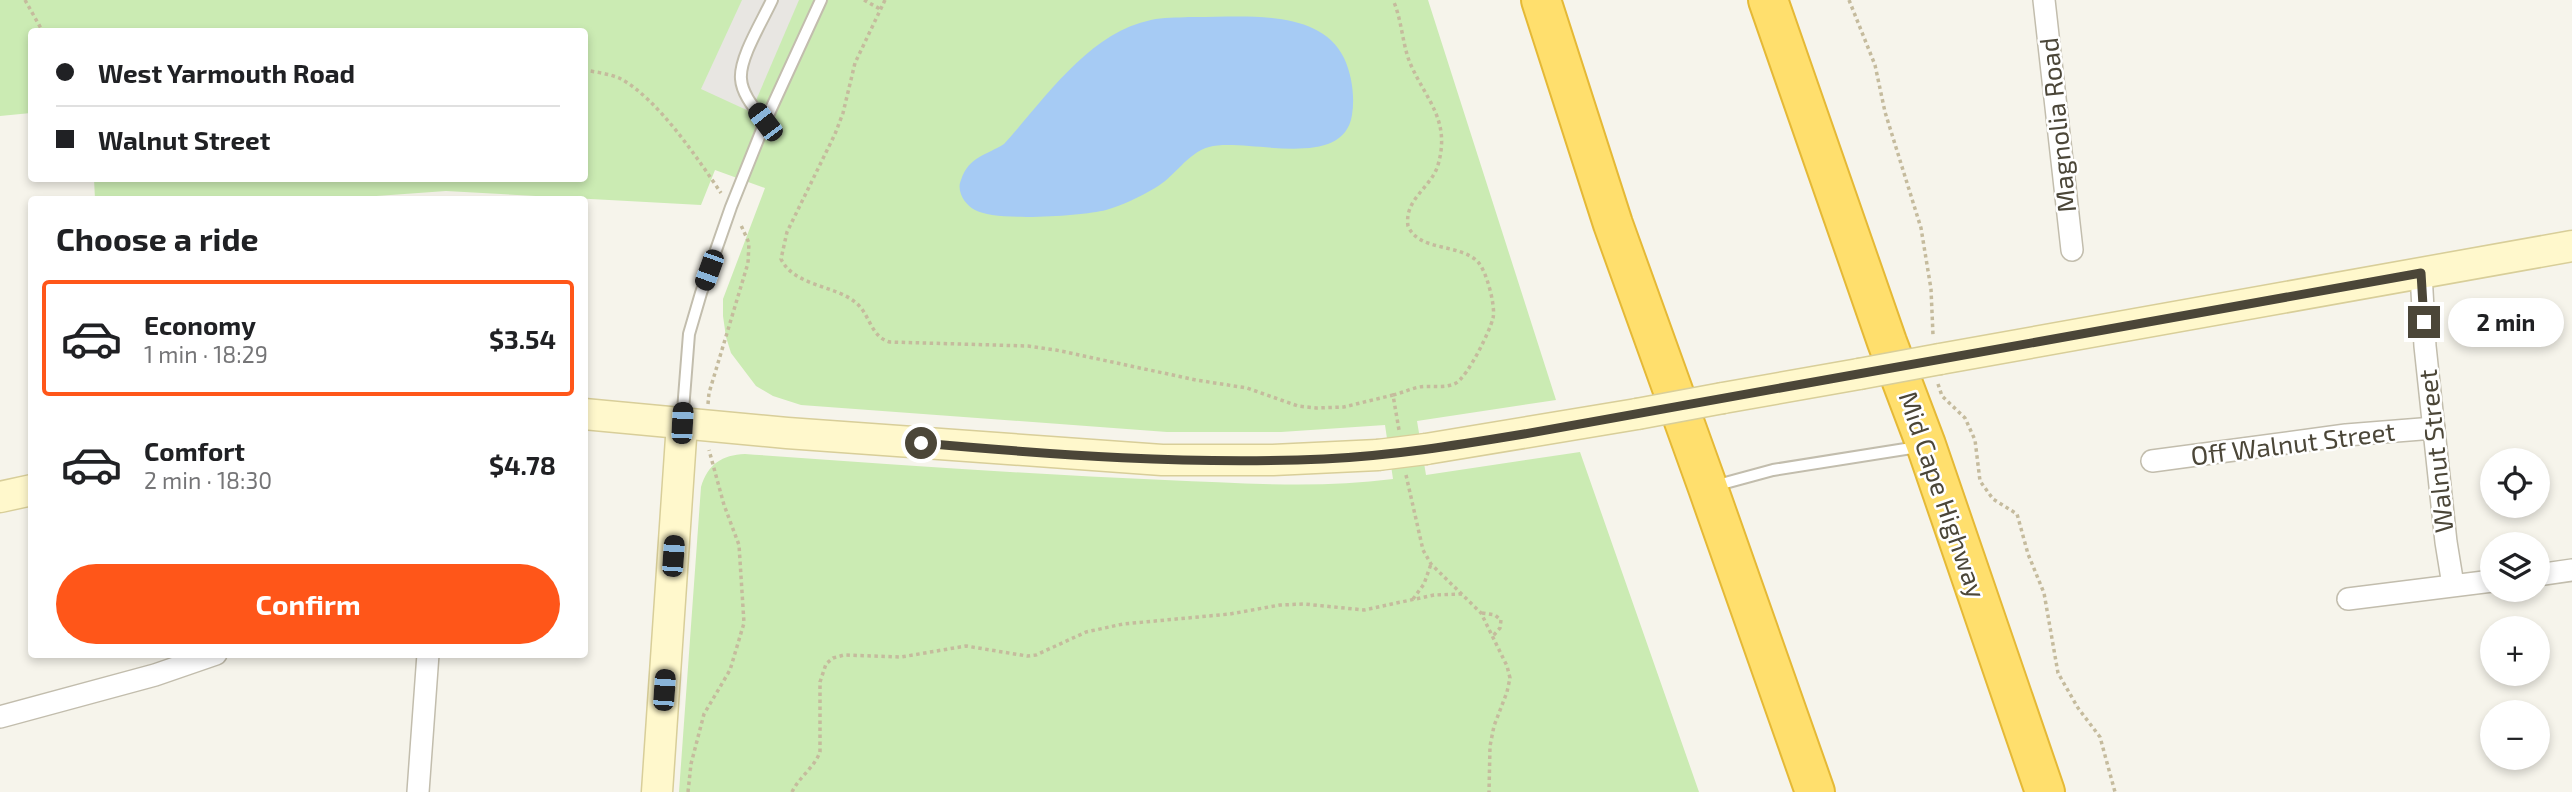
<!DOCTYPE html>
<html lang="en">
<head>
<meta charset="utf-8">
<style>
	body { margin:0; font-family:"Exo 2",sans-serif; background:#f6f6f6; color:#202124; height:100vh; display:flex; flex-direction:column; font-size:26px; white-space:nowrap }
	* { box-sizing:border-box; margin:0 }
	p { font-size:23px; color:#757577 }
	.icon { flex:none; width:38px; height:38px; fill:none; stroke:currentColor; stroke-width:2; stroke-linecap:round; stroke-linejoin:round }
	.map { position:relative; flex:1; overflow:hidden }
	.details { position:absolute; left:28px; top:196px; width:560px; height:462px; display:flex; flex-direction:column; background:#fff; border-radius:7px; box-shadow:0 4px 10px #0003 }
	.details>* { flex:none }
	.top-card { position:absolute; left:28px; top:28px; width:560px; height:154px; border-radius:7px; box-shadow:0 4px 10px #0003; display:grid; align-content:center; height:154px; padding:0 28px; background:#fff }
	.buttons { position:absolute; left:2480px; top:448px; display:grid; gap:14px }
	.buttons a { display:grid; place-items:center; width:70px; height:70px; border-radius:50%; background:#fff; box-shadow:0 4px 10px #0003; font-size:35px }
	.end { position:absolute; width:32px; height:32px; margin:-16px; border:9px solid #4b4638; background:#fff; box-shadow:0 0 0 4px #fff }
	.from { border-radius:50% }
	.bubble { position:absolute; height:49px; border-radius:24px; background:#fff; box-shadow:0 4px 10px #0003; font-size:23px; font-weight:700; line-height:49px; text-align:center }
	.car { position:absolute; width:21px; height:42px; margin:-21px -10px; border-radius:9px; box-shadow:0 0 5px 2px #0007; background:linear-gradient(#222 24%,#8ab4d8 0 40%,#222 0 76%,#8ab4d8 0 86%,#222 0) }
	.top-card b { display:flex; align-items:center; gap:24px; height:66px; font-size:26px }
	.top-card b+b { border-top:2px solid #e0e0e0 }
	.top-card i { width:18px; height:18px; background:#202124 }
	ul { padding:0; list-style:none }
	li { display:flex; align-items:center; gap:21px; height:116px; margin:0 14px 10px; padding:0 14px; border:4px solid transparent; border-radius:7px }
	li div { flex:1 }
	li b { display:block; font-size:26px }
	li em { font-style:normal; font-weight:700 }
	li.selected { border-color:#ff5619 }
	li>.icon { width:63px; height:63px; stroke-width:1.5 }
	h2 { padding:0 28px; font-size:32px; line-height:84px }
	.button { display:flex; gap:14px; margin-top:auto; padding:14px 28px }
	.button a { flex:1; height:80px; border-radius:42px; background:#ff5619; color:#fff; font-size:28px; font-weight:700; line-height:80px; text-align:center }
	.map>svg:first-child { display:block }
</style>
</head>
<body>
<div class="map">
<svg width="2572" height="792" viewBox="0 0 2572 792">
	<rect width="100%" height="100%" fill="#f6f4eb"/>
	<!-- green -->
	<path fill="#cbebb3" d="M0 0H1428L1556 400 1417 421 1426 475 1580 452 1699 792H679L701 487C708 464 722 455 745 454 885 464 1025 474 1165 480 1241 483 1318 489 1393 479L1385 425 1281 432H1167L801 405 773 396 756 386 731 353 726 337 723 316V299L765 188 715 170 701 205 446 191 321 200 95 199 94 179 584 178V32H32L31 113 0 116Z"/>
	<!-- parking -->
	<polygon fill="#e8e6e2" points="742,0 799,0 751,112 701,89"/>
	<!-- water -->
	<path fill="#a6cbf4" d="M1189 17C1237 18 1319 6 1344 58 1352 75 1355 97 1352 115 1343 172 1246 137 1209 147 1187 153 1175 177 1155 188 1140 197 1123 205 1106 210 1082 216 996 222 975 210 965 205 956 191 961 180 969 156 987 155 1004 144 1045 99 1088 33 1151 20 1163 17 1177 18 1189 17Z"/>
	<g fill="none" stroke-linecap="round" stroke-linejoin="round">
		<!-- service casing -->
		<g stroke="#c2bdad" stroke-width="14">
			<g id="service">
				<path d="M765 122C756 110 742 95 741 79 739 58 763 20 772 0"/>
				<polyline points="682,423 689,334 701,293 731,207 765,122 821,0"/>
				<polyline points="1714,486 1773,470 1918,447"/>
			</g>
		</g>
		<!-- minor casing -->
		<g stroke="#c2bdad" stroke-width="24">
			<g id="minor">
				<polyline points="2044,0 2072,250"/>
				<polyline points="2421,273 2425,346 2446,542 2453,585"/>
				<polyline points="2152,461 2346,435 2434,428"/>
				<polyline points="2538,575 2572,570"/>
				<polyline points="2348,599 2492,581"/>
				<polyline points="0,717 155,675 216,654"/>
				<polyline points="418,792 428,654"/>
			</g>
		</g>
		<!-- secondary casing -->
		<g stroke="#d8ce99" stroke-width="33">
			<g id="secondary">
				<polyline points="1940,359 2572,246"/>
				<polyline points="1723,398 1859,374"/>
				<polyline points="584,414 787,433 1162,460 1273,460 1378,455"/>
				<polyline points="1426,449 1637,414"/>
				<polyline points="0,497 32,490"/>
				<polyline points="657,792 682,423"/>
			</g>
		</g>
		<!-- motorway casing -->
		<g stroke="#e5b936" stroke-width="42">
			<g id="motorway">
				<polyline points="1541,0 1613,224 1708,488 1815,792"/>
				<polyline points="1768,0 1887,342 1926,445 2045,792"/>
			</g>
		</g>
		<!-- path -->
		<g stroke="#c5bb9d" stroke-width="3.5" stroke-dasharray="3.5 3.5" stroke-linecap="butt">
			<polyline points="25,0 43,32"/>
			<polyline points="864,0 880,9"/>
			<path d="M885 0 855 63 843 113 835 134 787 232 781 259C794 286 834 285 855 302 870 313 870 337 890 342L1028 346 1056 350 1196 380 1247 388 1298 406 1316 408 1344 407 1393 395 1399 430"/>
			<polyline points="1849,0 1875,65 1885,112 1921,228 1931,289 1933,335"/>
			<path d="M584 70C596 72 611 74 621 79 658 99 698 159 721 193"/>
			<polyline points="1938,384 1942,396 1965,418 1975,440 1980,481 1993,499 2017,514 2028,554 2044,593 2058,673 2078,708 2100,737 2115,792"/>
			<path d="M1393 395C1402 393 1410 389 1419 387 1431 385 1445 389 1456 383 1468 376 1490 331 1493 318 1496 306 1486 270 1478 262 1460 243 1419 252 1408 226 1404 199 1431 188 1438 165 1451 120 1426 100 1410 63 1402 43 1402 20 1393 0"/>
			<polyline points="708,404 709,393 748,263 749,243 740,223"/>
			<polyline points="1406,475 1423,550 1431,564 1481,613 1507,666 1510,678 1507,692 1494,726 1490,746 1489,792"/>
			<polyline points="1413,599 1424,584 1431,564"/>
			<polyline points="1482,613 1495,615 1501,620 1500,628 1493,636"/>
			<polyline points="688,792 691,764 704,714 730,670 744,623 739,545 724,505 709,450"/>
			<path d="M792 792C799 777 814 768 820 752V682L826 664 833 658 844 655 901 657 966 646 1027 656 1036 655 1086 632 1123 624 1230 614 1280 605 1304 604 1364 610 1434 595 1462 594"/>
		</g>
		<!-- service -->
		<use href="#service" stroke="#fff" stroke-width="10"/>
		<!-- minor -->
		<use href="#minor" stroke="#fff" stroke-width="21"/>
		<!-- secondary -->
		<use href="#secondary" stroke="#fff8cc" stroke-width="30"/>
		<!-- motorway -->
		<use href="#motorway" stroke="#ffdf6d" stroke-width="38"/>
		<!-- secondary-bridge casing -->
		<g stroke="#d8ce99" stroke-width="33" stroke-linecap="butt">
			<g id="secondary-bridge">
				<polyline points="1859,374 1940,359"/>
				<polyline points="1637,414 1723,398"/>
				<polyline points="1378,455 1426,449"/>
			</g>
		</g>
		<!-- secondary-bridge -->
		<use href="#secondary-bridge" stroke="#fff8cc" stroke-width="30"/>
	</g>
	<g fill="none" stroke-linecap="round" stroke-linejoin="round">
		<!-- route -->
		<path stroke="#4b4638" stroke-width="9" d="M921 443C1055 455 1189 465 1324 459 1391 456 1458 445 1524 434L2421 273 2424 322"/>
	</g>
	<g text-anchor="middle" stroke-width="5" stroke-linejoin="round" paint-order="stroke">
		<!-- street labels -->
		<g font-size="26" fill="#4b4638" stroke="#fff">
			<text transform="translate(2058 125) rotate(-96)" y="9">Magnolia Road</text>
			<text transform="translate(2293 444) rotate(-7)" y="9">Off Walnut Street</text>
			<text transform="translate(2436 451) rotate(-96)" y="9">Walnut Street</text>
			<text transform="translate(1942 495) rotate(71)" y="9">Mid Cape Highway</text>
		</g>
	</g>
</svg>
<div class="buttons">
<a><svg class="icon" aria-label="locate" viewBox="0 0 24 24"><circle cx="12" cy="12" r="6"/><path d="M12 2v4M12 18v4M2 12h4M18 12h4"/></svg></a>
<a><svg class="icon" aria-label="layers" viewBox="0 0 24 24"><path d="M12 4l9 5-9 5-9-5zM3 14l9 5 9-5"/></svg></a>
<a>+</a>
<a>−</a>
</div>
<i class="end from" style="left:921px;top:443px"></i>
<i class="end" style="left:2424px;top:322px"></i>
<div class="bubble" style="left:2448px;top:298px;width:116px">2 min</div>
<i class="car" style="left:765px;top:122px;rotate:323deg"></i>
<i class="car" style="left:709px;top:270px;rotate:200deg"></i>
<i class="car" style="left:682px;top:423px;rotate:3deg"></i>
<i class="car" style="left:673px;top:556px;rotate:4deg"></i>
<i class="car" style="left:664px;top:690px;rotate:4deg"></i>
<div class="top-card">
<b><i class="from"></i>West Yarmouth Road</b>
<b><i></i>Walnut Street</b>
</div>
<section class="details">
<h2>Choose a ride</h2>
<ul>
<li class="selected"><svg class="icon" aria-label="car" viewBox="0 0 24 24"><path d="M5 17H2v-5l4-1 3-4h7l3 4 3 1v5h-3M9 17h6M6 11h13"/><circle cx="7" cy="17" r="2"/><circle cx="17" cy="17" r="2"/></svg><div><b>Economy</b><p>1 min · 18:29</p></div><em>$3.54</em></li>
<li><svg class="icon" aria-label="car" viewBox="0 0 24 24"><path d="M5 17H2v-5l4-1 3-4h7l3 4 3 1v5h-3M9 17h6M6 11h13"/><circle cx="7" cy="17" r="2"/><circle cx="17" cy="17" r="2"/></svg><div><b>Comfort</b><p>2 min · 18:30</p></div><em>$4.78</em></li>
</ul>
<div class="button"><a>Confirm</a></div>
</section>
</div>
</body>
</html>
